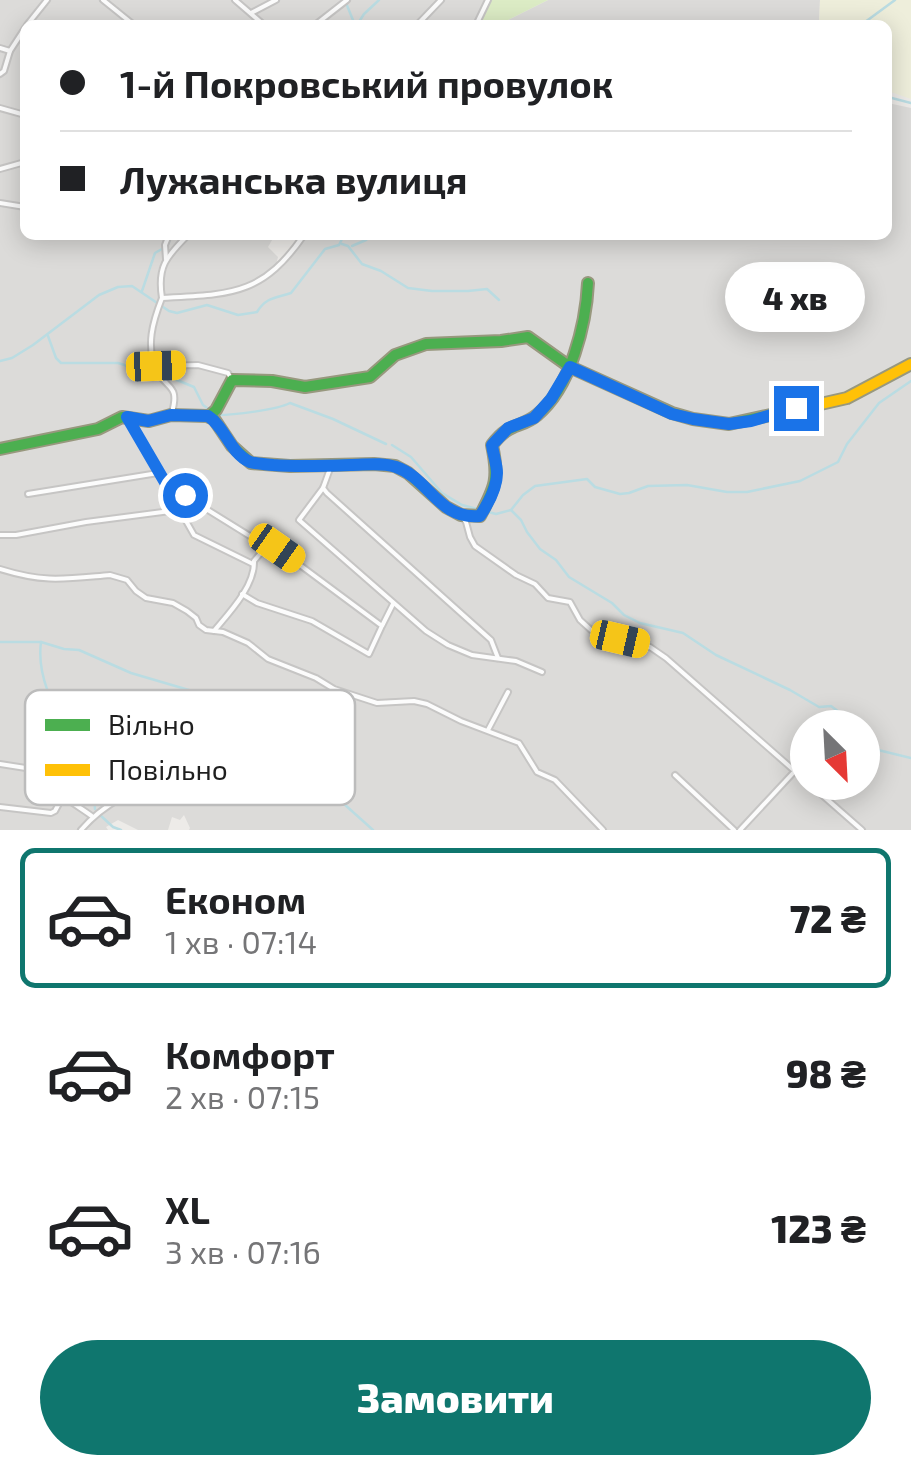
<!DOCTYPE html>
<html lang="uk">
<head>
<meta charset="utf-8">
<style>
	body { margin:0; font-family:"Exo 2",sans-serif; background:#f6f6f6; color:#202124; height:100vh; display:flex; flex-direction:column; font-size:38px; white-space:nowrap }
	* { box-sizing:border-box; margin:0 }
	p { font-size:32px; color:#757577 }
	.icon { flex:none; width:55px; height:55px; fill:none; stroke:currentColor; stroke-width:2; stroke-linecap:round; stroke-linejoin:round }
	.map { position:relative; height:830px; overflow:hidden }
	.panel { display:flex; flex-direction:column; background:#fff; flex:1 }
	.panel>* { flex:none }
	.top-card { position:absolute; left:20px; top:20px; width:872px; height:220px; border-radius:15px; box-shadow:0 5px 25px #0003; display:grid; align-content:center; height:220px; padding:0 40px; background:#fff }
	.needle { width:65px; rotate:156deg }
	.fabs { position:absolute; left:790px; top:710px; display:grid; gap:20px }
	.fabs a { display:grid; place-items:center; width:90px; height:90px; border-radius:50%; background:#fff; box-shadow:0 5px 25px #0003; font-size:50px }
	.end { position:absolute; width:45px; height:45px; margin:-22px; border:12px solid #1a73e8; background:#fff; box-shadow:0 0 0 5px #fff }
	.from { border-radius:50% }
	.bubble { position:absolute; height:70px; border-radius:35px; background:#fff; box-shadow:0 5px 25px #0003; font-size:32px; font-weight:800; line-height:70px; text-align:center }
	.car { position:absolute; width:30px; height:60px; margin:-30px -15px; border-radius:12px; box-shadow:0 0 8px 2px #0007; background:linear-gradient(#f5c518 24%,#345 0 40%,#f5c518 0 76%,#345 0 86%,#f5c518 0) }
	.top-card b { display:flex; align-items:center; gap:35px; height:95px; font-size:38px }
	.top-card b+b { border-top:2px solid #e0e0e0 }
	.top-card i { width:25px; height:25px; background:#202124 }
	ul { padding:18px 0 0; list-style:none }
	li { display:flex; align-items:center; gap:30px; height:140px; margin:0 20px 15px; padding:0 20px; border:5px solid transparent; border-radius:15px }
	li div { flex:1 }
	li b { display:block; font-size:38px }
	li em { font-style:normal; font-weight:800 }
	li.current { border-color:#0f766e }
	li>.icon { width:90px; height:90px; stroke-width:1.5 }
	.action { display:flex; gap:20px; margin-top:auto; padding:20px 40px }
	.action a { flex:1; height:115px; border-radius:60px; background:#0f766e; color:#fff; font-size:40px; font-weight:800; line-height:115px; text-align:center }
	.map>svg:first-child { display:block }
</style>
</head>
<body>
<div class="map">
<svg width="911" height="830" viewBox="0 0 911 830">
	<rect width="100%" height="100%" fill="#edebe8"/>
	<!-- residential -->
	<g fill="#dcdbd9" fill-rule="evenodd">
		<path d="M0 0H485L473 25H25V235H275L268 247 278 257 275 269 296 251 307 235H888V103L911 108V830H189L190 828 184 815 180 820 172 817 168 830H138L118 820 106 827 108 830H0ZM808 728H862V782H808Z"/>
		<polygon points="548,0 820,0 819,25 498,25"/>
	</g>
	<!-- farmland -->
	<polygon fill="#eeeedb" points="820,0 911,0 911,99 888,91 888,25 819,25"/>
	<!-- grass -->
	<polygon fill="#dcecc5" points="485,0 548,0 498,25 473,25"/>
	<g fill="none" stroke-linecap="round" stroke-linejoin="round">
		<!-- stream -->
		<g stroke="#badce2" stroke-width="2.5">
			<polyline points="346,3 355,25"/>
			<polyline points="357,25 364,14 379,0"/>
			<polyline points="861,25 895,0"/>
			<polyline points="888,97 911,103"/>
			<polyline points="342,244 348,246 362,264 381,271 408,288 432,291 468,291 487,289 499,300"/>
			<polyline points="352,246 366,240 372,235"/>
			<polyline points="142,291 155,253 167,246 172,235"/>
			<path d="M48 336 56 358 61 363H118L141 370 168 372 172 378 194 387 203 405 217 415C234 415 276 410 290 403L333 419 386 444"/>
			<path d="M0 361 12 358 33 345 99 295 118 287 132 286 169 311 177 313 207 305 238 315 257 312C266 297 276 298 291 293L325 249 339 245 344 235"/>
			<polyline points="392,445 411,457 442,493 462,505 496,514 511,510 523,495 535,486 587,479 595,487 620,494 629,493 648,486 687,485 727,492 747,492 800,481 838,462 847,444 879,403 911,381"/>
			<polyline points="511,510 521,520 527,532 540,549 556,560 569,577 612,603 624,615 640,623 683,633 716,655 790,690 819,707 831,706 839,712 846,728"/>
			<polyline points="0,642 41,642 64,649 79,650 131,673 216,698 257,732 282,749 288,758 315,778 373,830"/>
			<path d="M41 642C34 693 77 738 92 785 95 792 94 800 95 809"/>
			<polyline points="862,744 878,750 911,758"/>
			<polyline points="100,815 113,827 121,830"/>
		</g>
		<!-- street casing -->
		<g stroke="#c6c5c4" stroke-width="8">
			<g id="street">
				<polyline points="103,0 134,25"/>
				<polyline points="235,0 264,25"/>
				<polyline points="251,13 276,0"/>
				<polyline points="27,25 47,0"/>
				<polyline points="315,25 347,0"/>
				<polyline points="417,25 441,0"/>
				<polyline points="476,25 488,0"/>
				<polyline points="0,48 10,51"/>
				<polyline points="0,74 4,71 10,51 25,28"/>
				<polyline points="0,108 25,115"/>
				<polyline points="0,169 25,162"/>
				<polyline points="0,203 25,207"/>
				<polyline points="166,259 165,245 169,235"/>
				<path d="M162 298C157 267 166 257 188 235"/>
				<polyline points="157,366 198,365 228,373 232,380"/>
				<path d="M172 412C180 384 166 390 157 370 145 347 153 321 162 298 231 294 262 296 304 235"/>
				<polyline points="128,419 194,535 253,564"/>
				<polyline points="331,466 323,488 327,493 491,640 498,658"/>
				<polyline points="166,484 266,546 277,548 382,626 393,604"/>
				<polyline points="323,488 299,520 426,631 448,645 472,655 516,661 542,672"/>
				<polyline points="28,494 158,473"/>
				<polyline points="461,515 466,522 470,537 475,546 516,575 535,584 548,598 570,602 580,620 591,630 650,647 666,658 862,830"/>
				<polyline points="0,535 16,535 86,522 178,510"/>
				<path d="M0 569C45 583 64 579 110 575L127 580 136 591 146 598 173 603 187 611 196 618 199 625 206 630 223 632 248 643 268 659 316 678 334 689 377 703 414 701 427 704 461 721 519 743 537 772 555 780 603 830"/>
				<polyline points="242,594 257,603 312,621 369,654 381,628"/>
				<path d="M214 631C229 613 255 586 254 561L265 548"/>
				<path d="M32 728C40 752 46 780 65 797 73 804 84 810 93 817"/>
				<polyline points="488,730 508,692"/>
				<polyline points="0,764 45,771"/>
				<polyline points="675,775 734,830"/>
				<polyline points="0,807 51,813 55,811 63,796"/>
				<path d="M81 830C103 805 129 790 162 784 172 782 183 786 193 783 209 780 223 774 238 768"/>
				<polyline points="740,830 794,772"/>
			</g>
		</g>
		<!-- fast casing -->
		<g stroke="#98987e" stroke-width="14">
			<g id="fast">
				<polyline points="209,416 216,410 232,380 272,381 305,387 370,377 395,355 426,344 501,341 528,337 570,367 672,413 693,419 729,424 794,410"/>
				<path d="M0 449 98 429 122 417 149 421 171 415 207 416 214 419 232 446 251 463 290 466 374 464 395 466 408 473 446 507 461 515 480 516C496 486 499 478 492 445 510 421 520 429 537 415 571 387 586 324 588 283"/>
			</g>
		</g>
		<!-- slow casing -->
		<g stroke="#98987e" stroke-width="14">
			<polyline id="slow" points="794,410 847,398 911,364"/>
		</g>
		<!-- street -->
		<use href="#street" stroke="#fcfcfc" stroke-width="4"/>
		<!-- fast -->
		<use href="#fast" stroke="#4caf50" stroke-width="10"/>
		<!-- slow -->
		<use href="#slow" stroke="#ffc107" stroke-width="10"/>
	</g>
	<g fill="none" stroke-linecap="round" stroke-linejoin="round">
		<!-- route -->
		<path stroke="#1a73e8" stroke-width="12" d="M185 495 168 483 166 484 127 417 148 421 171 415 208 416C225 427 230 453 250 462 256 464 266 464 273 465 298 467 324 466 350 465 365 465 381 462 396 467 429 478 438 520 480 516 488 504 497 487 497 473 497 464 493 454 492 445L508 428 534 418 551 399 570 367 672 414 693 419 729 424 751 421 796 408"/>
	</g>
	<!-- legend -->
	<rect x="25" y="690" width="330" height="115" rx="15" fill="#fff" stroke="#bcbcbc" stroke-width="2.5"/>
	<rect x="45" y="719" width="45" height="12" fill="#4caf50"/>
	<rect x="45" y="764" width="45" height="12" fill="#ffc107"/>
	<g font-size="28" fill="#1f1f1f">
		<text x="108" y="735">Вільно</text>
		<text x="108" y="780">Повільно</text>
	</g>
</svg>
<div class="fabs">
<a><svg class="needle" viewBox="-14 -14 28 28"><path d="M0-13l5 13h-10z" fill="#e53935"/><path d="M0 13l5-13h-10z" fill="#757577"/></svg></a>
</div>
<i class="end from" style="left:185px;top:495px"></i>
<i class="end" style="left:796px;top:408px"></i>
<div class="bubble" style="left:725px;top:262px;width:140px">4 хв</div>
<i class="car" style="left:156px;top:366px;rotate:88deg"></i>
<i class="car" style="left:277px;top:548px;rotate:125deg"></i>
<i class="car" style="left:620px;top:639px;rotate:103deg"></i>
<div class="top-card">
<b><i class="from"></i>1-й Покровський провулок</b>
<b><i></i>Лужанська вулиця</b>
</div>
</div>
<section class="panel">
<ul>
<li class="current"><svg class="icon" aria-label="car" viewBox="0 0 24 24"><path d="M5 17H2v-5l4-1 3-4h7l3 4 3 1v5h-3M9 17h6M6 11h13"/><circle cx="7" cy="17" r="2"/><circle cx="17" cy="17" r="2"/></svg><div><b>Економ</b><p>1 хв · 07:14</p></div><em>72 ₴</em></li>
<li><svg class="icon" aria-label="car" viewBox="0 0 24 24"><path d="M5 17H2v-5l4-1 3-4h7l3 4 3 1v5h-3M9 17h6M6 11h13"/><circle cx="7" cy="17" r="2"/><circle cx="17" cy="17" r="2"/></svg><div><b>Комфорт</b><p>2 хв · 07:15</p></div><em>98 ₴</em></li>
<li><svg class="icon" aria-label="car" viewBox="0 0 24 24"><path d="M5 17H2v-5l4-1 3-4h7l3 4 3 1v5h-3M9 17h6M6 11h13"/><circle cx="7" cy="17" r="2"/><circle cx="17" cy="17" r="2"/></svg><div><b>XL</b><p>3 хв · 07:16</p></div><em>123 ₴</em></li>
</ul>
<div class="action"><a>Замовити</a></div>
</section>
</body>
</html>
